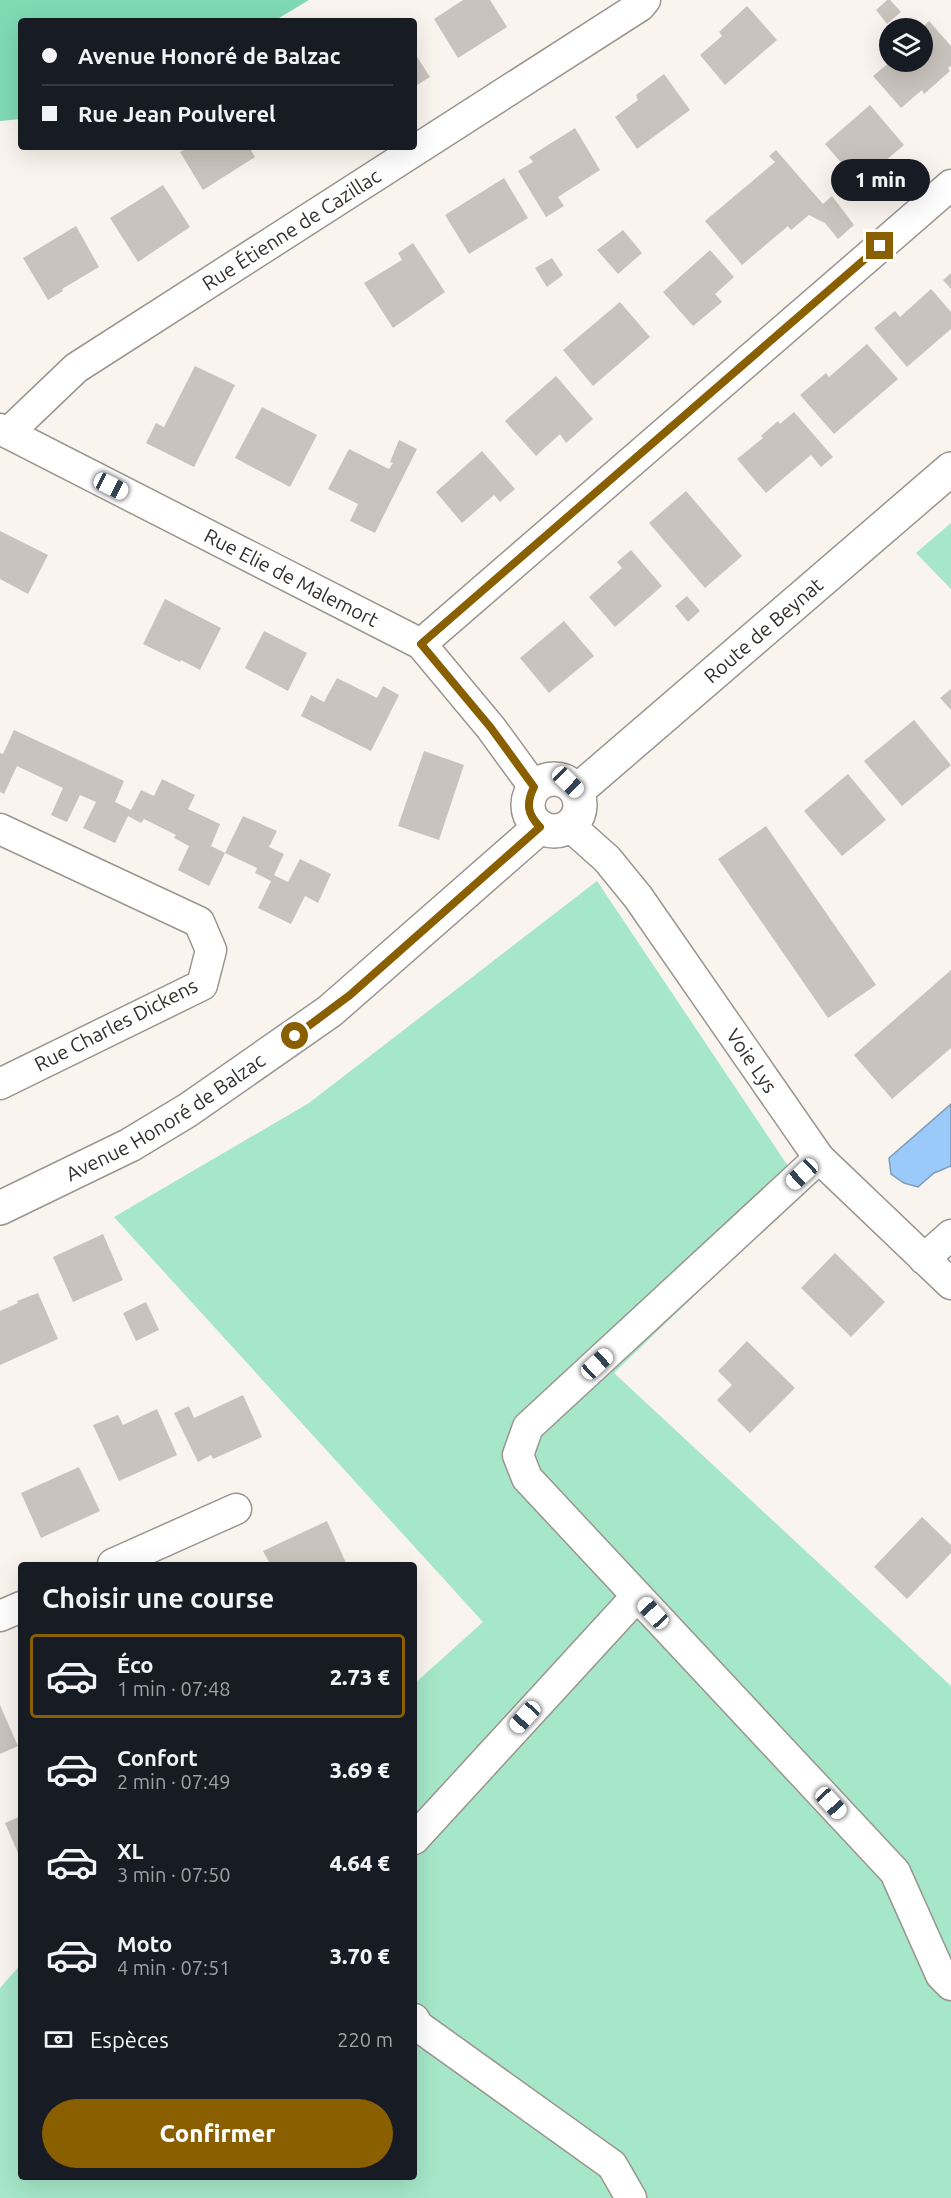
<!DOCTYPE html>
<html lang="fr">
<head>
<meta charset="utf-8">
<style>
	body { margin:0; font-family:Ubuntu,sans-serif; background:#242831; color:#f1f3f6; height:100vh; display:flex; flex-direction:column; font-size:22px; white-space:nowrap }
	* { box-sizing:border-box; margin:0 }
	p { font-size:20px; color:#9ea1a6 }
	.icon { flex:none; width:33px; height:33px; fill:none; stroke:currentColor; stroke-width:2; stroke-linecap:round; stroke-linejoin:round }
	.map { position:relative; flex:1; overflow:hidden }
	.panel { position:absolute; left:18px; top:1562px; width:399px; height:618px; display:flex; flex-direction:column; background:#171b24; border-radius:6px; box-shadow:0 6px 24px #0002 }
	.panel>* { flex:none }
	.top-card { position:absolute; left:18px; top:18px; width:399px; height:132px; border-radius:6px; box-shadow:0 6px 24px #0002; display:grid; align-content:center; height:132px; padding:0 24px; background:#171b24 }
	.controls { position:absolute; left:879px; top:18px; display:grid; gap:12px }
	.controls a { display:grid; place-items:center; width:54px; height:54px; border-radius:50%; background:#171b24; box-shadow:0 6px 24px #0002; font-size:30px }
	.end { position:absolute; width:27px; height:27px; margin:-14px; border:8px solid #895f00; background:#fff; box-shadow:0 0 0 3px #fff }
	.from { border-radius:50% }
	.bubble { position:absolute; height:42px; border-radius:21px; background:#171b24; box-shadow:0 6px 24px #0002; font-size:20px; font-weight:800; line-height:42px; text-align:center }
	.car { position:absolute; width:18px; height:36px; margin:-18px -9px; border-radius:8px; box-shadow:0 0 4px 2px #0007; background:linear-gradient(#fff 24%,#345 0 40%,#fff 0 76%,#345 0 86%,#fff 0) }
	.top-card b { display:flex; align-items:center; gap:21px; height:57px; font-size:22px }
	.top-card b+b { border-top:2px solid #363941 }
	.top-card i { width:15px; height:15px; background:#f1f3f6 }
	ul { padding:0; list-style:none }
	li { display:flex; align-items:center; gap:18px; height:84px; margin:0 12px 9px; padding:0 12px; border:3px solid transparent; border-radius:6px }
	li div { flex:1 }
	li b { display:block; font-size:22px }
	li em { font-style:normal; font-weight:800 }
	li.active { border-color:#895f00 }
	li>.icon { width:54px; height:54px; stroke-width:1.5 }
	h2 { padding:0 24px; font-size:27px; line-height:72px }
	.pay { display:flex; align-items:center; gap:15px; height:66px; padding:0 24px; font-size:22px }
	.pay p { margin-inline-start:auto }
	.button { display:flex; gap:12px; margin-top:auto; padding:12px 24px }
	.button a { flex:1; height:69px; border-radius:36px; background:#895f00; color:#fff; font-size:24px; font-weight:800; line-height:69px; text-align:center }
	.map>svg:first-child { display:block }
</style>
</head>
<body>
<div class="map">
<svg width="951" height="2198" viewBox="0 0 951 2198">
	<rect width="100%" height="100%" fill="#faf4ee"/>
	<!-- green -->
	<g fill="#a5e7c8">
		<polygon points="951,523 951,589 916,553"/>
		<polygon points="597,881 804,1190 614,1373 951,1686 951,2198 0,2198 0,1988 21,1964 21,2176 414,2176 414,1684 483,1622 114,1217 309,1103"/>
	</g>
	<!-- forest -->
	<polygon fill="#7fdab2" points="0,0 309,0 274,21 21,21 21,119 0,121"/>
	<!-- water -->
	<polygon fill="#9bcafa" stroke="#7c9cbc" stroke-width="1.5" points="951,1104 951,1166 934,1173 918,1187 904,1183 891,1174 889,1158"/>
	<!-- building -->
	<g fill="#c9c3bd">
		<polygon points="463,0 490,0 507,27 458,58 434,19"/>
		<polygon points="887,0 890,0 901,12 887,24 876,10"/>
		<polygon points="747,6 777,40 725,85 700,55 722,36 719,32"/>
		<polygon points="929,21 951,46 951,66 948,68 950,71 924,94 922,90 901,108 873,76 890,62 922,62 922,28"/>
		<polygon points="414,52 430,77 414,87"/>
		<polygon points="664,74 690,110 637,149 615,117 638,100 636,95"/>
		<polygon points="870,105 904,145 859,183 825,144"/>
		<polygon points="575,128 600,170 558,197 564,206 546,217 518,171 533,162 529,157"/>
		<polygon points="189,147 249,147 255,157 203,190 180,152"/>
		<polygon points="776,150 823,204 832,196 854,225 838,239 825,223 809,215 791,230 788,226 742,265 705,221 775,162 769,156"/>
		<polygon points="504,178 528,218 469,254 445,215"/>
		<polygon points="163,185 190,227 138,262 110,218"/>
		<polygon points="76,226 99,267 62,289 63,291 48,300 23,258"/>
		<polygon points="623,230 642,253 618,274 597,250"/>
		<polygon points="413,243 445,292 393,328 364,283 402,260 398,253"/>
		<polygon points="710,250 734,277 715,294 722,302 693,326 663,292"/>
		<polygon points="552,258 563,275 547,287 535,268"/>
		<polygon points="951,273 951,289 943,280"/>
		<polygon points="931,289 951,312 951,329 907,367 874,328 895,311 900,317"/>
		<polygon points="620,302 650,337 593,386 563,350"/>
		<polygon points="867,344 898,379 834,434 800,395 826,373 829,377"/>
		<polygon points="195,366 235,385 194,467 146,443 156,423 164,427"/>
		<polygon points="556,376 593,419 566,443 560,434 536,456 505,421"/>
		<polygon points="262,407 317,435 290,487 235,458"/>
		<polygon points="794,412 833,457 821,467 811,455 766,493 737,459 763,438 761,436 778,421 780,424"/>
		<polygon points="399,440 417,449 375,533 350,521 358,504 328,489 349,449 389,469 393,463 390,462"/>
		<polygon points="482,451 515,489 500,502 494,495 462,523 436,492"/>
		<polygon points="686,491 742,556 705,588 649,523"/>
		<polygon points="0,531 48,555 28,594 0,579"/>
		<polygon points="631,550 662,586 615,627 589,597 622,568 617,562"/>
		<polygon points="687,596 700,611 688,622 675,606"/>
		<polygon points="165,599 221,628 200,670 181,660 180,662 143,644"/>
		<polygon points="564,621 594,656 549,693 520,658"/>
		<polygon points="264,631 307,653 288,691 245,668"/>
		<polygon points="337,678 377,698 383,686 399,695 371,751 301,716 311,695 324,702"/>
		<polygon points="951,689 951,710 940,698"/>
		<polygon points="914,720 951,765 902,806 864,761"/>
		<polygon points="14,730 124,781 115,802 131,810 141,790 154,796 162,779 195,795 188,809 220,824 211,846 225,853 209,886 178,870 189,846 174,838 176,835 144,819 141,823 128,816 115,843 83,828 96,802 80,795 67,822 51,815 63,788 17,766 4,794 0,792 0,753 3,754"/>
		<polygon points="424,751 464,765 439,840 398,826"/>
		<polygon points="848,774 886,820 842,856 804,811"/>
		<polygon points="243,816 277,831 269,847 284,854 274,875 288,882 300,859 331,874 318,903 305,896 291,924 258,908 271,881 255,873 257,868 225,853"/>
		<polygon points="766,826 876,985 828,1018 718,859"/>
		<polygon points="951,970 951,1048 892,1099 854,1055"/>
		<polygon points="103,1234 123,1280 73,1302 53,1257"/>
		<polygon points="835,1253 885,1302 851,1337 801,1288"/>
		<polygon points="38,1293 58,1339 0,1365 0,1311 18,1303 17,1301"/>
		<polygon points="146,1302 159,1330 136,1341 123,1313"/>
		<polygon points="747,1341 795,1388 750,1433 717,1400 732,1385 718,1371"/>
		<polygon points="243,1395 262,1437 213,1459 211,1455 198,1462 174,1413 189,1406 194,1418"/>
		<polygon points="157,1409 177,1455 119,1481 93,1425 118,1415 123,1425"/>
		<polygon points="79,1467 100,1511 41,1538 21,1493"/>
		<polygon points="922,1517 951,1545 951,1553 907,1599 874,1567"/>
		<polygon points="327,1521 346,1563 270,1564 263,1551"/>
		<polygon points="0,1705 18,1746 0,1754"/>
		<polygon points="21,1816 21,1860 5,1823"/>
	</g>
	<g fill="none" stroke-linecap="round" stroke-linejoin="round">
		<!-- minor casing -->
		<g stroke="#9a958f" stroke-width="33">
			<g id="minor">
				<path id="s1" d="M0 429 421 644 491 728 534 787"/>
				<path id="s2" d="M8 433 76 368 640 6 645 0"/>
				<polyline points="421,644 951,185"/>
				<path id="s3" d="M570 826 607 859 638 897 819 1158 951 1284"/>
				<polyline points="0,829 199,922 211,950 202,985 0,1084"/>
				<polyline points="819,1158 528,1427 518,1455 527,1478 895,1872 941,1975 951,1985"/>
				<polyline points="924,1259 951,1235"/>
				<polyline points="113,1564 236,1509"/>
				<polyline points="0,1616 21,1607"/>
				<polyline points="414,1839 637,1596"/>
				<polyline points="414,2019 418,2026 612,2165 631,2198"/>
			</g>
		</g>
		<!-- primary casing -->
		<g stroke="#9a958f" stroke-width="36">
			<g id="primary">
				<circle cx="554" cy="805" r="26"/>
				<path id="s4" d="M577 791 951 469"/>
				<path id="s5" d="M0 1208 130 1145 188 1110 330 1011 540 827"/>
			</g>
		</g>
		<!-- minor -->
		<use href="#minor" stroke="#fff" stroke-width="30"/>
		<!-- primary -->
		<use href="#primary" stroke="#fff" stroke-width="33"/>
	</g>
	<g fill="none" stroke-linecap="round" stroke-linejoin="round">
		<!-- route -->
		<path stroke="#895f00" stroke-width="8" d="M295 1036 350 995 540 827C527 814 526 803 534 787L491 728 421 644 880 246"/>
	</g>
	<g text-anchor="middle" stroke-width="5" stroke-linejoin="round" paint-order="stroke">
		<!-- street labels -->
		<g font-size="20" fill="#322f2d" stroke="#fff">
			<text dy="7" stroke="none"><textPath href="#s2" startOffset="350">Rue Étienne de Cazillac</textPath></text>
			<text dy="7" stroke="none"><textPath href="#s1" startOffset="327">Rue Elie de Malemort</textPath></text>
			<text dy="7" stroke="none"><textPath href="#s4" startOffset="246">Route de Beynat</textPath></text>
			<text transform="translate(116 1025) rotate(-27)" y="7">Rue Charles Dickens</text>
			<text dy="7" stroke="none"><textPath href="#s3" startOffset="298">Voie Lys</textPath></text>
			<text dy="7" stroke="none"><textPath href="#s5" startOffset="189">Avenue Honoré de Balzac</textPath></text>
		</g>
	</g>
</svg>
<div class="controls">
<a><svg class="icon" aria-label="layers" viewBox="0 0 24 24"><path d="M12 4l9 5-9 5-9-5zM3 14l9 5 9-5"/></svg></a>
</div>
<i class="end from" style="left:295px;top:1036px"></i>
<i class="end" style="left:880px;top:246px"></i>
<div class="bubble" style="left:831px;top:159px;width:99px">1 min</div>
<i class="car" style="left:111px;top:486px;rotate:117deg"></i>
<i class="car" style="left:568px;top:782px;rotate:134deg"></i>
<i class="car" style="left:802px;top:1174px;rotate:227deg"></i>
<i class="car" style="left:597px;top:1364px;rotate:47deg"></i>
<i class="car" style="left:653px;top:1613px;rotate:317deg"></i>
<i class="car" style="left:525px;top:1717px;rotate:222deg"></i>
<i class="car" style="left:831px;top:1803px;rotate:137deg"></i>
<div class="top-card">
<b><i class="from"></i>Avenue Honoré de Balzac</b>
<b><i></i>Rue Jean Poulverel</b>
</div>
<section class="panel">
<h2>Choisir une course</h2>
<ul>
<li class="active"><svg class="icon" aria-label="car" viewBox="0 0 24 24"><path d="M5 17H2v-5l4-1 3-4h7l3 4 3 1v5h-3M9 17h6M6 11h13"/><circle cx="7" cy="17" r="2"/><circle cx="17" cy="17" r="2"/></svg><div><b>Éco</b><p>1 min · 07:48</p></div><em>2.73 €</em></li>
<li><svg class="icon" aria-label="car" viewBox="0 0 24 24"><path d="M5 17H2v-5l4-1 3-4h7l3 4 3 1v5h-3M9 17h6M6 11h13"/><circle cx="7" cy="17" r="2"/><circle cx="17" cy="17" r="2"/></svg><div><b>Confort</b><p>2 min · 07:49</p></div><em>3.69 €</em></li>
<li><svg class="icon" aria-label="car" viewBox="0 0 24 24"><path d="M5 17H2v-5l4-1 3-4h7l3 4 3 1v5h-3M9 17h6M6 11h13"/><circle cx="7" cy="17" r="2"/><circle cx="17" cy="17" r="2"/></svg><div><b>XL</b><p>3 min · 07:50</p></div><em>4.64 €</em></li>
<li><svg class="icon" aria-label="car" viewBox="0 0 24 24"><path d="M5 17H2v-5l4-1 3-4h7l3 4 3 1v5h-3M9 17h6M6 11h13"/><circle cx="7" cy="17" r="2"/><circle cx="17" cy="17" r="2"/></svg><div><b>Moto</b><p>4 min · 07:51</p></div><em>3.70 €</em></li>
</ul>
<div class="pay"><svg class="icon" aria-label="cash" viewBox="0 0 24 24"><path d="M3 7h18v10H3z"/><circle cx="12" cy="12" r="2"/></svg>Espèces<p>220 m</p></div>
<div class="button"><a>Confirmer</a></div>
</section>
</div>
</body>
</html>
